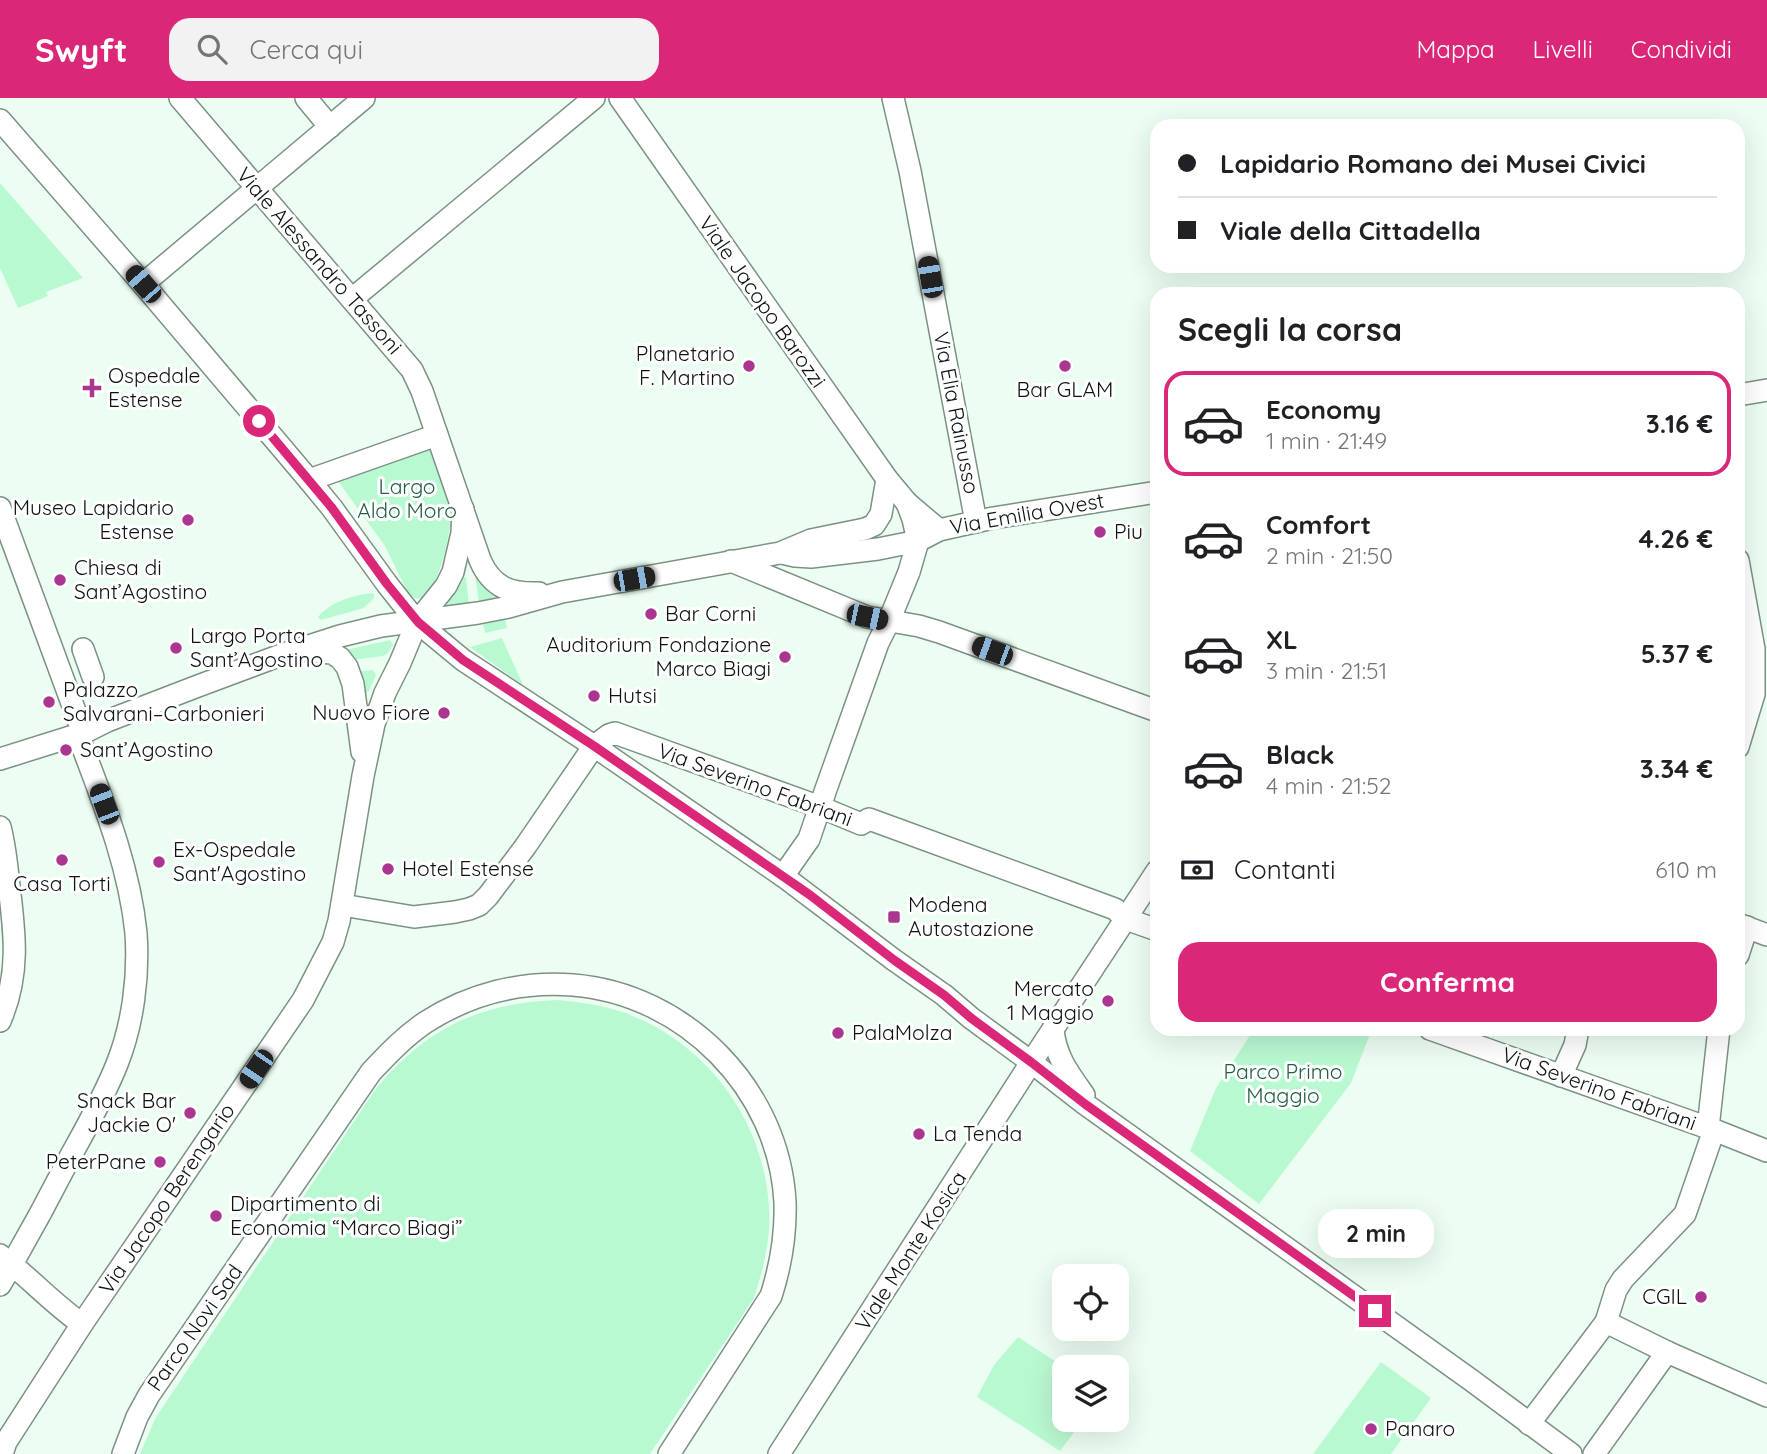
<!DOCTYPE html>
<html lang="it">
<head>
<meta charset="utf-8">
<style>
	body { margin:0; font-family:Quicksand,sans-serif; background:#f2f2f2; color:#202124; height:100vh; display:flex; flex-direction:column; font-size:26px; white-space:nowrap }
	* { box-sizing:border-box; margin:0 }
	p { font-size:23px; color:#757577 }
	.icon { flex:none; width:38px; height:38px; fill:none; stroke:currentColor; stroke-width:2; stroke-linecap:round; stroke-linejoin:round }
	.map { position:relative; flex:1; overflow:hidden }
	.sheet { position:absolute; left:1150px; top:189px; width:595px; height:749px; display:flex; flex-direction:column; background:#fff; border-radius:21px; box-shadow:0 7px 28px #0002 }
	.sheet>* { flex:none }
	.guide { position:absolute; left:1150px; top:21px; width:595px; height:154px; border-radius:21px; box-shadow:0 7px 28px #0002; display:grid; align-content:center; height:154px; padding:0 28px; background:#fff }
	.buttons { position:absolute; left:1052px; top:1166px; display:grid; gap:14px }
	.buttons a { display:grid; place-items:center; width:77px; height:77px; border-radius:14px; background:#fff; box-shadow:0 7px 28px #0002; font-size:35px }
	.end { position:absolute; width:32px; height:32px; margin:-16px; border:9px solid #db2777; background:#fff; box-shadow:0 0 0 4px #fff }
	.from { border-radius:50% }
	.bubble { position:absolute; height:49px; border-radius:21px; background:#fff; box-shadow:0 7px 28px #0002; font-size:23px; font-weight:700; line-height:49px; text-align:center }
	.car { position:absolute; width:21px; height:42px; margin:-21px -10px; border-radius:9px; box-shadow:0 0 5px 2px #0007; background:linear-gradient(#222 24%,#8ab4d8 0 40%,#222 0 76%,#8ab4d8 0 86%,#222 0) }
	.guide b { display:flex; align-items:center; gap:24px; height:66px; font-size:26px }
	.guide b+b { border-top:2px solid #e0e0e0 }
	.guide i { width:18px; height:18px; background:#202124 }
	ul { padding:0; list-style:none }
	li { display:flex; align-items:center; gap:21px; height:105px; margin:0 14px 10px; padding:0 14px; border:4px solid transparent; border-radius:21px }
	li div { flex:1 }
	li b { display:block; font-size:26px }
	li em { font-style:normal; font-weight:700 }
	li.current { border-color:#db2777 }
	li>.icon { width:63px; height:63px; stroke-width:1.5 }
	h2 { padding:0 28px; font-size:32px; line-height:84px }
	.pay { display:flex; align-items:center; gap:18px; height:77px; padding:0 28px; font-size:26px }
	.pay p { margin-inline-start:auto }
	.button { display:flex; gap:14px; margin-top:auto; padding:14px 28px }
	.button a { flex:1; height:80px; border-radius:21px; background:#db2777; color:#fff; font-size:28px; font-weight:700; line-height:80px; text-align:center }
	header { display:flex; align-items:center; gap:42px; box-sizing:border-box; height:98px; padding:0 35px; background:#db2777; color:#fff }
	header strong { font-size:33px }
	nav { display:flex; gap:38px; margin-inline-start:auto; font-size:24px }
	.search { width:490px; height:63px; background:#f2f2f2; display:flex; align-items:center; gap:18px; box-sizing:border-box; padding:0 24px; border-radius:21px; color:#757577; font-size:26px }
	.map>svg:first-child { display:block }
</style>
</head>
<body>
<header>
<strong>Swyft</strong>
<div class="search"><svg class="icon" aria-label="search" viewBox="0 0 24 24"><circle cx="10" cy="10" r="6"/><path d="M15 15l6 6"/></svg>Cerca qui</div>
<nav><a>Mappa</a><a>Livelli</a><a>Condividi</a></nav>
</header>
<div class="map">
<svg width="1767" height="1356" viewBox="0 0 1767 1356">
	<rect width="100%" height="100%" fill="#ecfef2"/>
	<!-- green -->
	<g fill="#b9f9d2">
		<polygon points="0,85 83,180 46,194 48,198 18,210 0,170"/>
		<path d="M436 343C439 358 443 372 447 386 448 393 451 400 452 407 453 423 436 525 408 495L385 448 335 379Z"/>
		<polygon points="475,477 479,477 511,499 479,505"/>
		<polygon points="466,479 469,506 443,510 460,480"/>
		<path d="M372 495 374 496V500L364 510 321 522 318 519C330 504 353 497 372 495Z"/>
		<polygon points="505,521 507,530 485,535 483,526"/>
		<polygon points="502,540 523,587 470,549"/>
		<polygon points="390,542 393,547 387,556 383,558 352,562 346,552"/>
		<polygon points="373,572 376,577 369,593 363,596 360,577 361,573"/>
		<path d="M557 902C580 904 603 907 625 915 714 947 774 1037 769 1132 767 1156 761 1178 754 1200L650 1356H140L155 1321 168 1301 375 992C425 931 478 905 557 902Z"/>
		<polygon points="1254,931 1372,931 1351,985 1259,1106 1190,1053 1216,990"/>
		<polygon points="1018,1239 1064,1269 1064,1321 1084,1321 1060,1353 977,1299 994,1267"/>
		<polygon points="1381,1264 1431,1300 1391,1356 1313,1356"/>
	</g>
	<g fill="none" stroke-linecap="round" stroke-linejoin="round">
		<!-- minor casing -->
		<g stroke="#7c9184" stroke-width="24">
			<g id="minor">
				<path d="M180 0 412 272 422 293 480 462C492 490 511 496 539 495"/>
				<polyline points="306,0 330,29"/>
				<polyline points="620,0 887,381 907,405 939,432"/>
				<polyline points="893,0 910,73 976,424"/>
				<polyline points="0,22 143,186 309,382 332,410 387,486 417,524 463,562 594,648 783,778 894,862 944,897 971,920 1031,964 1085,1006 1471,1282 1571,1356"/>
				<polyline points="143,186 364,0"/>
				<polyline points="352,201 594,0"/>
				<polyline points="1738,297 1767,292"/>
				<polyline points="309,382 437,337"/>
				<polyline points="0,410 83,635"/>
				<polyline points="782,455 795,458 811,459 878,451 918,443 939,432 993,420 1157,394"/>
				<polyline points="1738,462 1754,551 1754,596 1738,649"/>
				<polyline points="731,463 867,519 919,528 939,534 1157,613"/>
				<polyline points="83,551 93,579"/>
				<polyline points="307,553 332,555 340,560 347,569 353,586 362,654"/>
				<polyline points="0,661 83,635 107,623 198,588 281,557 340,538 381,528 478,515 509,509 562,494 780,455 811,442 865,431 874,427 881,416 887,381"/>
				<path d="M0 729C5 748 7 768 9 788 15 836 20 877 0 923"/>
				<polyline points="783,778 809,741 826,691 878,545 889,523 909,474 918,443 913,421 907,405"/>
				<polyline points="342,807 414,819 455,814 469,811 479,807 488,798 525,749 594,648 609,637 615,635 820,709 861,726 869,721 1115,811 1126,821 1157,832"/>
				<polyline points="1738,826 1767,837"/>
				<polyline points="1738,857 1747,829"/>
				<path d="M1053 931C1055 958 1069 976 1084 997"/>
				<polyline points="1430,931 1714,1032 1767,1053"/>
				<polyline points="1561,978 1575,947 1578,931"/>
				<polyline points="1708,1030 1719,931"/>
				<path d="M0 1157C29 1179 53 1206 82 1226"/>
				<path d="M0 1187C24 1146 47 1104 69 1061 86 1030 104 999 117 966 133 926 139 878 136 835 129 766 102 701 78 637"/>
				<polyline points="1606,1224 1616,1192 1623,1181 1685,1116 1714,1032"/>
				<polyline points="1667,1254 1767,1298"/>
				<polyline points="1529,1326 1606,1224 1667,1254 1594,1356"/>
				<polyline points="2,1356 6,1344 82,1226 303,902 333,844 339,823 363,678 374,626 385,595 400,565 417,524 446,488 453,474 462,435 463,411"/>
				<path d="M123 1356 137 1319 149 1297 371 974C388 956 405 938 426 924 470 896 521 883 573 887 685 896 779 991 785 1104 786 1136 781 1167 771 1198L669 1356"/>
				<polyline points="779,1356 1036,957 1157,773"/>
			</g>
		</g>
		<!-- minor -->
		<use href="#minor" stroke="#fff" stroke-width="21"/>
	</g>
	<g fill="none" stroke-linecap="round" stroke-linejoin="round">
		<!-- route -->
		<polyline stroke="#db2777" stroke-width="9" points="259,323 332,410 387,486 418,524 463,562 594,648 810,797 894,862 944,897 971,920 1031,964 1085,1006 1375,1213"/>
	</g>
	<!-- markers -->
	<g fill="#aa3690" stroke="#fff" stroke-width="2.5">
		<circle cx="749" cy="268" r="7"/>
		<circle cx="1065" cy="268" r="7"/>
		<path d="M88.5 279.5h7v7h7v7h-7v7h-7v-7h-7v-7h7z"/>
		<circle cx="188" cy="422" r="7"/>
		<circle cx="1100" cy="434" r="7"/>
		<circle cx="60" cy="482" r="7"/>
		<circle cx="651" cy="516" r="7"/>
		<circle cx="176" cy="550" r="7"/>
		<circle cx="785" cy="559" r="7"/>
		<circle cx="594" cy="598" r="7"/>
		<circle cx="49" cy="604" r="7"/>
		<circle cx="444" cy="615" r="7"/>
		<circle cx="66" cy="652" r="7"/>
		<circle cx="62" cy="762" r="7"/>
		<circle cx="159" cy="764" r="7"/>
		<circle cx="388" cy="771" r="7"/>
		<rect x="887" y="812" width="14" height="14" rx="3.5"/>
		<circle cx="1108" cy="903" r="7"/>
		<circle cx="838" cy="935" r="7"/>
		<circle cx="190" cy="1015" r="7"/>
		<circle cx="919" cy="1036" r="7"/>
		<circle cx="160" cy="1064" r="7"/>
		<circle cx="216" cy="1118" r="7"/>
		<circle cx="1701" cy="1199" r="7"/>
		<circle cx="1371" cy="1331" r="7"/>
	</g>
	<g text-anchor="middle" stroke-width="6" stroke-linejoin="round" paint-order="stroke">
		<!-- street labels -->
		<g font-size="21" fill="#0c140f" stroke="#fff">
			<text transform="translate(319 163) rotate(49)" y="7">Viale Alessandro Tassoni</text>
			<text transform="translate(762 204) rotate(55)" y="7">Viale Jacopo Barozzi</text>
			<text transform="translate(956 315) rotate(79)" y="7">Via Elia Rainusso</text>
			<text transform="translate(1027 416) rotate(-10)" y="7">Via Emilia Ovest</text>
			<text transform="translate(755 687) rotate(20)" y="7">Via Severino Fabriani</text>
			<text transform="translate(1599 991) rotate(20)" y="7">Via Severino Fabriani</text>
			<text transform="translate(167 1101) rotate(-56)" y="7">Via Jacopo Berengario</text>
			<text transform="translate(911 1153) rotate(-57)" y="7">Viale Monte Kosica</text>
			<text transform="translate(195 1230) rotate(-55)" y="7">Parco Novi Sad</text>
		</g>
		<!-- poi labels -->
		<g font-size="21" fill="#0c140f" stroke="#fff" text-anchor="start">
			<text x="735" y="263" text-anchor="end">Planetario<tspan x="735" dy="24">F. Martino</tspan></text>
			<text x="108" y="285">Ospedale<tspan x="108" dy="24">Estense</tspan></text>
			<text x="1065" y="299" text-anchor="middle">Bar GLAM</text>
			<text x="174" y="417" text-anchor="end">Museo Lapidario<tspan x="174" dy="24">Estense</tspan></text>
			<text x="1114" y="441">Piu</text>
			<text x="74" y="477">Chiesa di<tspan x="74" dy="24">Sant’Agostino</tspan></text>
			<text x="665" y="523">Bar Corni</text>
			<text x="190" y="545">Largo Porta<tspan x="190" dy="24">Sant’Agostino</tspan></text>
			<text x="771" y="554" text-anchor="end">Auditorium Fondazione<tspan x="771" dy="24">Marco Biagi</tspan></text>
			<text x="63" y="599">Palazzo<tspan x="63" dy="24">Salvarani–Carbonieri</tspan></text>
			<text x="608" y="605">Hutsi</text>
			<text x="430" y="622" text-anchor="end">Nuovo Fiore</text>
			<text x="80" y="659">Sant’Agostino</text>
			<text x="173" y="759">Ex-Ospedale<tspan x="173" dy="24">Sant'Agostino</tspan></text>
			<text x="402" y="778">Hotel Estense</text>
			<text x="62" y="793" text-anchor="middle">Casa Torti</text>
			<text x="908" y="814">Modena<tspan x="908" dy="24">Autostazione</tspan></text>
			<text x="1094" y="898" text-anchor="end">Mercato<tspan x="1094" dy="24">1 Maggio</tspan></text>
			<text x="852" y="942">PalaMolza</text>
			<text x="176" y="1010" text-anchor="end">Snack Bar<tspan x="176" dy="24">Jackie O'</tspan></text>
			<text x="933" y="1043">La Tenda</text>
			<text x="146" y="1071" text-anchor="end">PeterPane</text>
			<text x="230" y="1113">Dipartimento di<tspan x="230" dy="24">Economia “Marco Biagi”</tspan></text>
			<text x="1687" y="1206" text-anchor="end">CGIL</text>
			<text x="1385" y="1338">Panaro</text>
		</g>
		<!-- park labels -->
		<g font-size="21" fill="#225e40" stroke="#fff">
			<text x="407" y="396">Largo<tspan x="407" dy="24">Aldo Moro</tspan></text>
			<text x="1283" y="981">Parco Primo<tspan x="1283" dy="24">Maggio</tspan></text>
		</g>
	</g>
</svg>
<div class="buttons">
<a><svg class="icon" aria-label="locate" viewBox="0 0 24 24"><circle cx="12" cy="12" r="6"/><path d="M12 2v4M12 18v4M2 12h4M18 12h4"/></svg></a>
<a><svg class="icon" aria-label="layers" viewBox="0 0 24 24"><path d="M12 4l9 5-9 5-9-5zM3 14l9 5 9-5"/></svg></a>
</div>
<i class="end from" style="left:259px;top:323px"></i>
<i class="end" style="left:1375px;top:1213px"></i>
<div class="bubble" style="left:1318px;top:1111px;width:116px">2 min</div>
<i class="car" style="left:930px;top:179px;rotate:350deg"></i>
<i class="car" style="left:143px;top:186px;rotate:319deg"></i>
<i class="car" style="left:634px;top:481px;rotate:80deg"></i>
<i class="car" style="left:867px;top:519px;rotate:102deg"></i>
<i class="car" style="left:992px;top:553px;rotate:290deg"></i>
<i class="car" style="left:104px;top:706px;rotate:339deg"></i>
<i class="car" style="left:256px;top:971px;rotate:214deg"></i>
<div class="guide">
<b><i class="from"></i>Lapidario Romano dei Musei Civici</b>
<b><i></i>Viale della Cittadella</b>
</div>
<section class="sheet">
<h2>Scegli la corsa</h2>
<ul>
<li class="current"><svg class="icon" aria-label="car" viewBox="0 0 24 24"><path d="M5 17H2v-5l4-1 3-4h7l3 4 3 1v5h-3M9 17h6M6 11h13"/><circle cx="7" cy="17" r="2"/><circle cx="17" cy="17" r="2"/></svg><div><b>Economy</b><p>1 min · 21:49</p></div><em>3.16 €</em></li>
<li><svg class="icon" aria-label="car" viewBox="0 0 24 24"><path d="M5 17H2v-5l4-1 3-4h7l3 4 3 1v5h-3M9 17h6M6 11h13"/><circle cx="7" cy="17" r="2"/><circle cx="17" cy="17" r="2"/></svg><div><b>Comfort</b><p>2 min · 21:50</p></div><em>4.26 €</em></li>
<li><svg class="icon" aria-label="car" viewBox="0 0 24 24"><path d="M5 17H2v-5l4-1 3-4h7l3 4 3 1v5h-3M9 17h6M6 11h13"/><circle cx="7" cy="17" r="2"/><circle cx="17" cy="17" r="2"/></svg><div><b>XL</b><p>3 min · 21:51</p></div><em>5.37 €</em></li>
<li><svg class="icon" aria-label="car" viewBox="0 0 24 24"><path d="M5 17H2v-5l4-1 3-4h7l3 4 3 1v5h-3M9 17h6M6 11h13"/><circle cx="7" cy="17" r="2"/><circle cx="17" cy="17" r="2"/></svg><div><b>Black</b><p>4 min · 21:52</p></div><em>3.34 €</em></li>
</ul>
<div class="pay"><svg class="icon" aria-label="cash" viewBox="0 0 24 24"><path d="M3 7h18v10H3z"/><circle cx="12" cy="12" r="2"/></svg>Contanti<p>610 m</p></div>
<div class="button"><a>Conferma</a></div>
</section>
</div>
</body>
</html>
